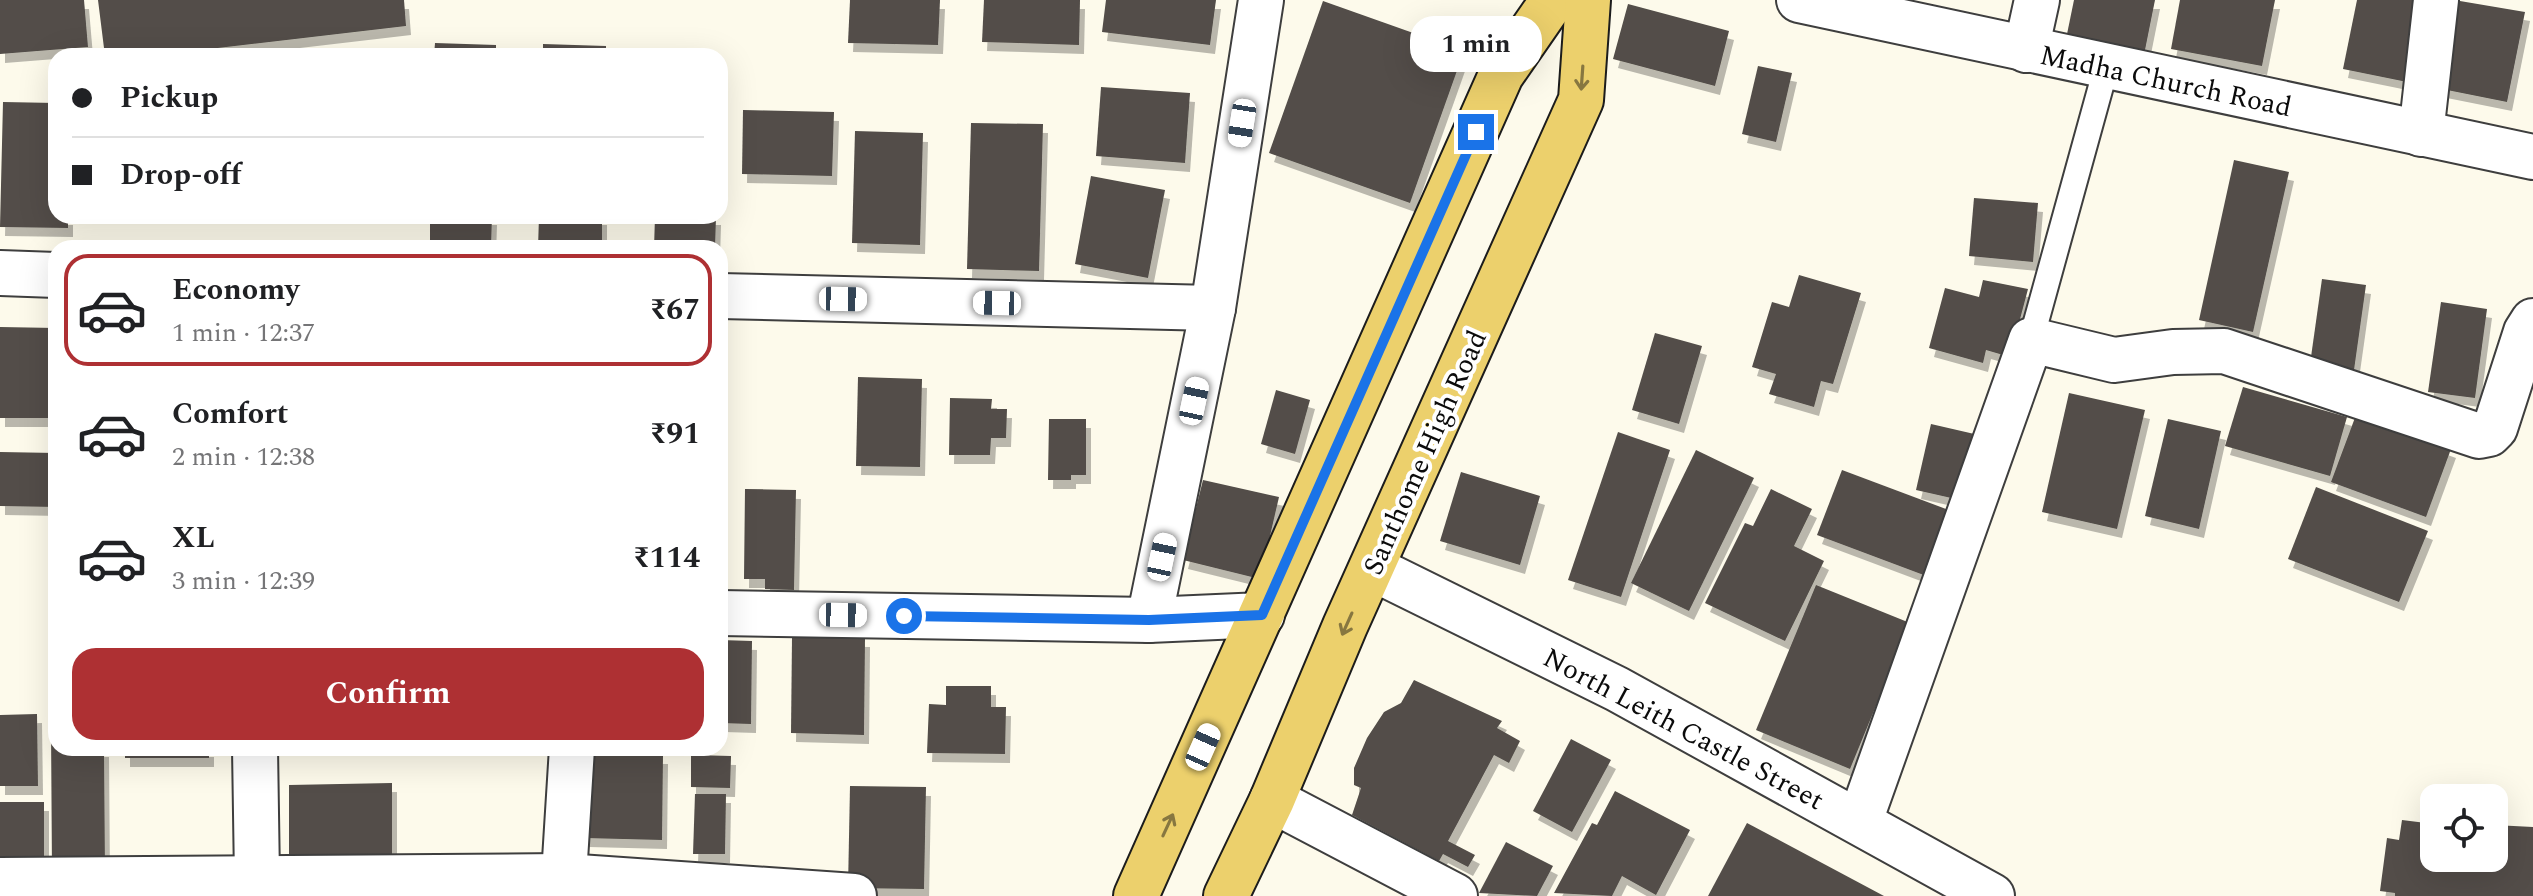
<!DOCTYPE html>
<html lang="en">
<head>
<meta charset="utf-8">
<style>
	body { margin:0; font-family:Spectral,serif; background:#f2f2f2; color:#202124; height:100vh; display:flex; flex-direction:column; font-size:30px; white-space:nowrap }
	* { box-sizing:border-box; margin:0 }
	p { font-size:26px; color:#757577 }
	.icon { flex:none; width:44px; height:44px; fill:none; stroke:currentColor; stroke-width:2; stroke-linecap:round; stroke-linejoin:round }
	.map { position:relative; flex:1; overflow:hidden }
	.side { position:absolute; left:48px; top:240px; width:680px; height:516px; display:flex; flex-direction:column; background:#fff; border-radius:24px; box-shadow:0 8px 32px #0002 }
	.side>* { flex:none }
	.guide { position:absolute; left:48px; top:48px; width:680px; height:176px; border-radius:24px; box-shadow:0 8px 32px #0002; display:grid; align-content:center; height:176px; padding:0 24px; background:#fff }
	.buttons { position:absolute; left:2420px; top:784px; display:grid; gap:16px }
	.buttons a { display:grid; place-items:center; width:88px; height:88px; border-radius:16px; background:#fff; box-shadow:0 8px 32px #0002; font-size:40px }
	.end { position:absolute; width:36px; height:36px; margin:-18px; border:10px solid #1a73e8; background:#fff; box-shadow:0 0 0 4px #fff }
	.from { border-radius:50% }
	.bubble { position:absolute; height:56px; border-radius:24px; background:#fff; box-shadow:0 8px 32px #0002; font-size:26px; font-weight:700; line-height:56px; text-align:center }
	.car { position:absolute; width:24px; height:48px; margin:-24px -12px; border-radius:10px; box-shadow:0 0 6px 2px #0007; background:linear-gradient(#fff 24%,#345 0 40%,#fff 0 76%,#345 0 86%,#fff 0) }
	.guide b { display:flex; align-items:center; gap:28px; height:76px; font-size:30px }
	.guide b+b { border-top:2px solid #e0e0e0 }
	.guide i { width:20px; height:20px; background:#202124 }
	ul { padding:14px 0 0; list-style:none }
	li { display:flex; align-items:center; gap:24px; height:112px; margin:0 16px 12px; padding:0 8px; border:4px solid transparent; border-radius:24px }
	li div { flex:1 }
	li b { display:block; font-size:30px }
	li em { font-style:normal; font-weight:700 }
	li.current { border-color:#ae3033 }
	li>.icon { width:72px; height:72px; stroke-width:1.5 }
	.action { display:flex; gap:16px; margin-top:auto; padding:16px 24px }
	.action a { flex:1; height:92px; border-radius:24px; background:#ae3033; color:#fff; font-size:32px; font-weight:700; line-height:92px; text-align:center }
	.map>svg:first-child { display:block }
</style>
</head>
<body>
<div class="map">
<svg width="2533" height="896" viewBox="0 0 2533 896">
	<defs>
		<filter id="shadow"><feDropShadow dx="5" dy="9" stdDeviation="0" flood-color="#0004"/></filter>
	</defs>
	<rect width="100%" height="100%" fill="#fdfaeb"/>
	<!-- building -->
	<g fill="#524d48" filter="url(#shadow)">
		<polygon points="0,0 84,0 88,47 0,54"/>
		<polygon points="98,0 404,0 406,26 150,56 105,56"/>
		<polygon points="850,0 940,0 938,45 848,43"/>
		<polygon points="984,0 1080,0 1079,45 982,42"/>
		<polygon points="1106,0 1216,0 1210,45 1102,32"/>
		<polygon points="2074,0 2155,0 2144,55 2066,39"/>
		<polygon points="2180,0 2275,0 2262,66 2171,49"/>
		<polygon points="2357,0 2416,0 2412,83 2343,69"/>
		<polygon points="2454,0 2525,12 2507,102 2437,88"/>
		<polygon points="1323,1 1464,51 1410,203 1269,153"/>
		<polygon points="1628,4 1729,31 1715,86 1613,59"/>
		<polygon points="435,43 496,45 496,56 434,56"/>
		<polygon points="543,44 606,46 606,56 543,56"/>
		<polygon points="1758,66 1792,73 1776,142 1742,134"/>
		<polygon points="1101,87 1190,93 1185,163 1096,156"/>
		<polygon points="3,102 56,103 56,216 68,216 68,228 0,227"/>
		<polygon points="743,110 834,112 832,176 742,174"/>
		<polygon points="971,123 1043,124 1039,271 967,269"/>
		<polygon points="855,131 923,133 920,245 852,243"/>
		<polygon points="2234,160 2289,172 2253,332 2199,320"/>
		<polygon points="1091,176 1165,190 1148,278 1075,264"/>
		<polygon points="1974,198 2038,203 2033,262 1969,256"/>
		<polygon points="430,216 492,216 491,247 430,246"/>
		<polygon points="539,216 602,216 602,248 538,248"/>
		<polygon points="655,216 716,216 715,248 654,248"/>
		<polygon points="1799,275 1861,293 1833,384 1821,381 1814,407 1769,394 1776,374 1752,367 1772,302 1789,307"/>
		<polygon points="2322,279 2366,285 2354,370 2310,364"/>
		<polygon points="1983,280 2028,289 2010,357 1986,350 1983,363 1929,348 1945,288 1979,297"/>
		<polygon points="2441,302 2487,309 2475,398 2428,392"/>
		<polygon points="0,327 56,328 56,418 0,418"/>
		<polygon points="1655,333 1702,346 1679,424 1632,410"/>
		<polygon points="858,377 922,379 920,467 856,466"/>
		<polygon points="2243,387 2347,417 2330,476 2225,446"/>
		<polygon points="1276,390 1310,400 1295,454 1261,444"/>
		<polygon points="2069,393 2145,410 2117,529 2042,512"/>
		<polygon points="950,398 992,399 991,409 1007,409 1006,438 991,438 990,455 949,455"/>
		<polygon points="2356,415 2451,449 2426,517 2331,482"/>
		<polygon points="1049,419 1086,419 1086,475 1071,475 1071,480 1048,480"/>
		<polygon points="2168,419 2221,431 2199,529 2145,516"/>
		<polygon points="1931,424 1983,436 1969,502 1916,490"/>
		<polygon points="1618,432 1670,450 1621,597 1568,580"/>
		<polygon points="1696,450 1754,478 1689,611 1631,583"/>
		<polygon points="0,452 56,453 56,507 0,506"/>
		<polygon points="1842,470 1954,512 1929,577 1817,535"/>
		<polygon points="1461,472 1540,496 1520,565 1440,541"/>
		<polygon points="1203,480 1279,497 1260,579 1183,560"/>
		<polygon points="2316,487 2428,531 2399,602 2288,559"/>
		<polygon points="745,489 796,490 794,590 765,589 765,579 744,579"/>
		<polygon points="1771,489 1812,509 1794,546 1824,561 1785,641 1705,603 1745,523 1753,526"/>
		<polygon points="1816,585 1910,623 1850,769 1756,730"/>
		<polygon points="792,637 865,638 864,735 791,733"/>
		<polygon points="720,640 752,641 751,724 720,723"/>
		<polygon points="1414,680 1502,721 1497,728 1520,741 1509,763 1494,755 1448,841 1475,855 1468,867 1443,854 1439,861 1352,815 1361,788 1354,785 1354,768 1367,738 1384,712 1401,703"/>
		<polygon points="946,686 991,686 991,707 1006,707 1005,754 927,753 929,704 946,705"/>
		<polygon points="37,714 38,786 0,786 0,715"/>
		<polygon points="51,726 56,726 56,748 104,748 105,872 52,872"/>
		<polygon points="1571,739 1611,760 1572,832 1533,811"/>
		<rect x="125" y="748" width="84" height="10"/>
		<polygon points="585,754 663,755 662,840 584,838"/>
		<polygon points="691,755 731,756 730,788 691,787"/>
		<polygon points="392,783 392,869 289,867 289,785"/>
		<polygon points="850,786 926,787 924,889 848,888"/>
		<polygon points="1615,791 1690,830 1656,895 1622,876 1612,896 1554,893 1592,823 1597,825"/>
		<polygon points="695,794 726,794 725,854 693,854"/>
		<polygon points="0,802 44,802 44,870 0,871"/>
		<polygon points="2402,820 2434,824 2434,858 2494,858 2494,825 2533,827 2533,896 2395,896 2395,893 2380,891 2387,838 2399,840"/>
		<polygon points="1747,823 1884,896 1708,896"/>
		<polygon points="1506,842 1553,866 1537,896 1479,893"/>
	</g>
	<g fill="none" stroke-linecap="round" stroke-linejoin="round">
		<!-- lane casing -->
		<g stroke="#3e3e3e" stroke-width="28">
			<polyline id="lane" points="2031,340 2106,68"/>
		</g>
		<!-- street casing -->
		<g stroke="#3e3e3e" stroke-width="48">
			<g id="street">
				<polyline points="1799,0 2533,157"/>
				<polyline points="2026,50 2037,0"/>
				<polyline points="2421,134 2436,0"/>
				<polyline points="0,273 56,275"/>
				<polyline points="720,296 1213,308"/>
				<polyline points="1372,568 1617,689 1992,896"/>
				<polyline points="720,613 1149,620 1262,615"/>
				<polyline points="1149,620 1213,308 1261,0"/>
				<polyline points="255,748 257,878"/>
				<polyline points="1272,800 1455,896"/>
				<polyline points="1860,821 2031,340 2114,360 2173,352 2224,351 2479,436 2489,434 2495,428 2526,332 2533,321"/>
				<polyline points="564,876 572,748"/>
				<polyline points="0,880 564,876 854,896"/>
			</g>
		</g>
		<!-- primary casing -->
		<g stroke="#1c1c1c" stroke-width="48">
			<g id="primary">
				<polyline points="1136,896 1501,75 1553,0"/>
				<polyline points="1226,896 1272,800 1345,626 1581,100 1588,0"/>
			</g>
		</g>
		<!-- lane -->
		<use href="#lane" stroke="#fff" stroke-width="24"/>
		<!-- street -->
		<use href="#street" stroke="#fff" stroke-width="44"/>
		<!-- primary -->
		<use href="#primary" stroke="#ecd06c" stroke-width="44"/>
	</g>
	<!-- one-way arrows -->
	<defs><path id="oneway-shaft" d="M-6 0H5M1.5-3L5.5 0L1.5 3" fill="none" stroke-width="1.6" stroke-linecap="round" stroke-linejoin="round" transform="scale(2)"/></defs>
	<g stroke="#877740">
		<use href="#oneway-shaft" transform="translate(1582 78) rotate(94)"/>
		<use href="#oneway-shaft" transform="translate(1347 624) rotate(114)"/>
		<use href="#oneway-shaft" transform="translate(1168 825) rotate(-65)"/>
	</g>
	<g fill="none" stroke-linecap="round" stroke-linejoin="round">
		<!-- route -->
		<polyline stroke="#1a73e8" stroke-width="10" points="904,616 1149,620 1262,615 1476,132"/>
	</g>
	<g text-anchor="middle" stroke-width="8" stroke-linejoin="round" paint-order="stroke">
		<!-- street labels -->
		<g font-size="28" fill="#0b0b0b" stroke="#fff">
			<text transform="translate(2166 80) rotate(12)" y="10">Madha Church Road</text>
			<text transform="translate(1424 452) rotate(-66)" y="10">Santhome High Road</text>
			<text transform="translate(1684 728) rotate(28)" y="10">North Leith Castle Street</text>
		</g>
	</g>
</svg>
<div class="buttons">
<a><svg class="icon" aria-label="locate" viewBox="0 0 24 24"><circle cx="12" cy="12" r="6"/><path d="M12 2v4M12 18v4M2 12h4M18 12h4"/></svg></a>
</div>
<i class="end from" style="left:904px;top:616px"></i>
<i class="end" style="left:1476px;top:132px"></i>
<div class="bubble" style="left:1410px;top:16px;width:132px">1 min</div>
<i class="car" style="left:1242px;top:123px;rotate:189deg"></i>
<i class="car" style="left:843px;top:299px;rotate:91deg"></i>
<i class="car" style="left:997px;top:303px;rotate:271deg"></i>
<i class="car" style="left:1194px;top:401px;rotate:12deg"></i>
<i class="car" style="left:1162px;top:557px;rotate:12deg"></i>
<i class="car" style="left:843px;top:615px;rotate:91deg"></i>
<i class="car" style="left:1203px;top:747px;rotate:24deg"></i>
<div class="guide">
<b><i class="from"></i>Pickup</b>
<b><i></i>Drop-off</b>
</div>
<section class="side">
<ul>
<li class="current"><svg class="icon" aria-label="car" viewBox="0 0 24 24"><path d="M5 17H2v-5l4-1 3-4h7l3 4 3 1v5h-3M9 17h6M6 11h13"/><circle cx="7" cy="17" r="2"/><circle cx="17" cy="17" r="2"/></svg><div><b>Economy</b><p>1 min · 12:37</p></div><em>₹67</em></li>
<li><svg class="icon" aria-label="car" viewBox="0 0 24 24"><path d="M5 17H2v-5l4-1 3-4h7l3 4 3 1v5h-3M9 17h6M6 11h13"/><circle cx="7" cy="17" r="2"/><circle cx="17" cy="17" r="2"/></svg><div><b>Comfort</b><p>2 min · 12:38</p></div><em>₹91</em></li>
<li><svg class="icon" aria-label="car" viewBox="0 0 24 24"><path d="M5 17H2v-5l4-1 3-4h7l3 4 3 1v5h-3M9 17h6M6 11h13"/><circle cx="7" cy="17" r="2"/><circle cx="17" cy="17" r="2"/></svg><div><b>XL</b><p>3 min · 12:39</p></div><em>₹114</em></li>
</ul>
<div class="action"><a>Confirm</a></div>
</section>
</div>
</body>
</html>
